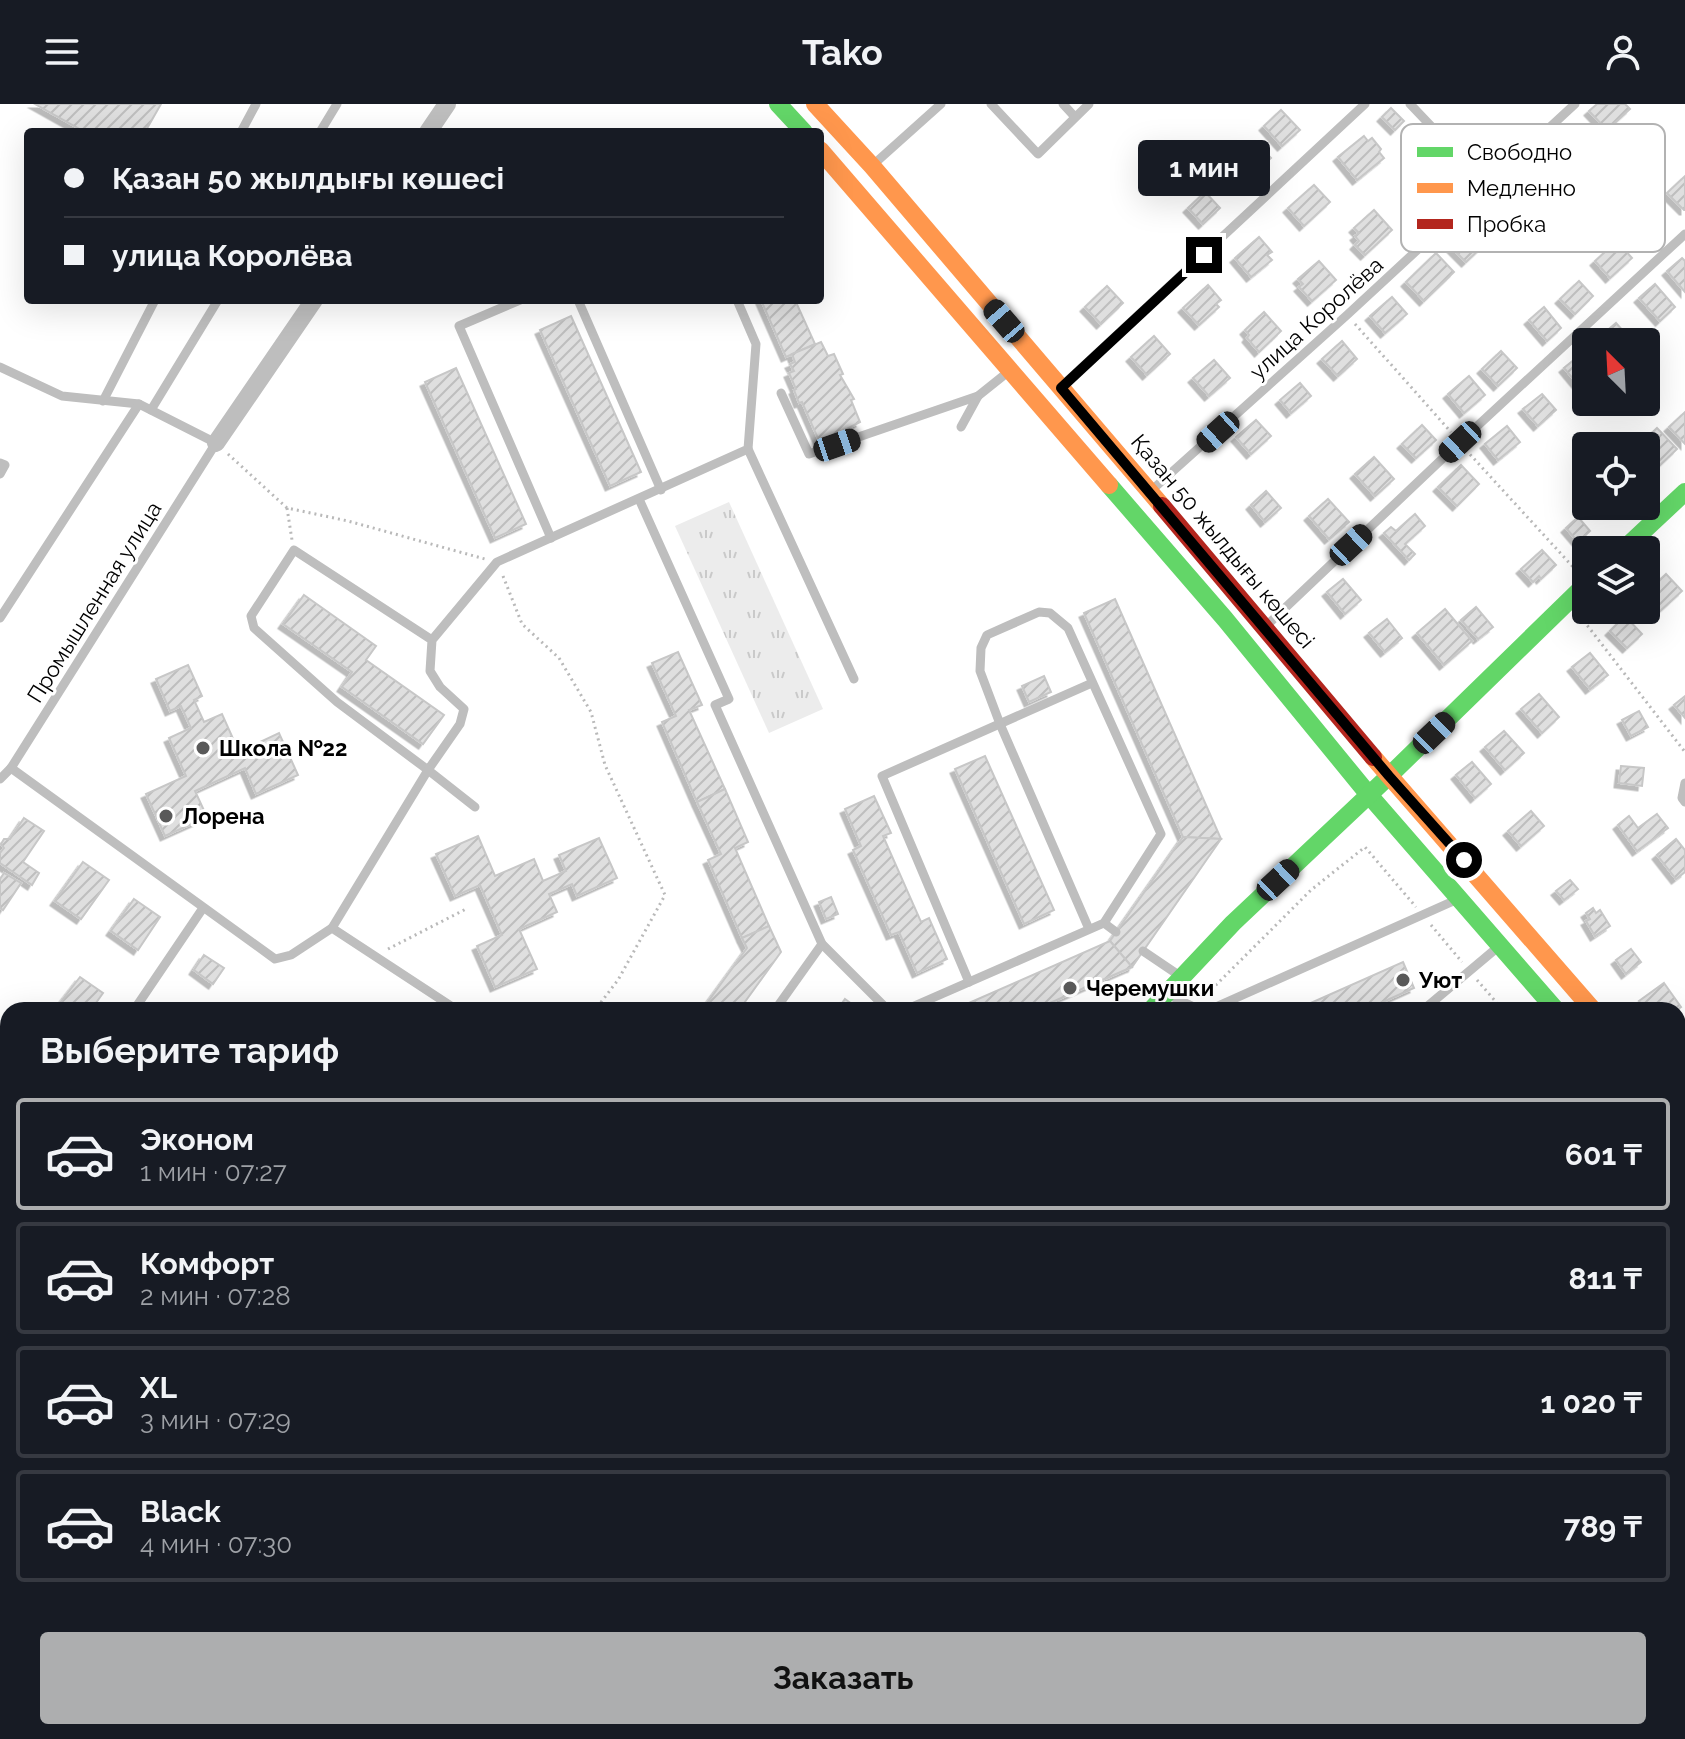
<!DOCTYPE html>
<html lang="ru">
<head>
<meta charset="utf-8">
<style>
	body { margin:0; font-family:Raleway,sans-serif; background:#242831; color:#f1f3f6; height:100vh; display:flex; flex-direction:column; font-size:30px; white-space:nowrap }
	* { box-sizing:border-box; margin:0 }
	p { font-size:26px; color:#9ea1a6 }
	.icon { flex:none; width:44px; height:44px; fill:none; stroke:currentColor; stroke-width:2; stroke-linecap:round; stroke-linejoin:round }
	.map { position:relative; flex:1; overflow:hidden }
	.panel { position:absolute; left:0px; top:898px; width:1686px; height:738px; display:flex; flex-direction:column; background:#171b24; border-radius:24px 24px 0 0; box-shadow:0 8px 32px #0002 }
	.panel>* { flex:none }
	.banner { position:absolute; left:24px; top:24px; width:800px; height:176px; border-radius:8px; box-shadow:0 8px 32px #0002; display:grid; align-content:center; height:176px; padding:0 40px; background:#171b24 }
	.needle { width:52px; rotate:336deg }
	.buttons { position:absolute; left:1572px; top:224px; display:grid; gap:16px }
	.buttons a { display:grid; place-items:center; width:88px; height:88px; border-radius:8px; background:#171b24; box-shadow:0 8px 32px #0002; font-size:40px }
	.end { position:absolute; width:36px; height:36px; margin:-18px; border:10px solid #000; background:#fff; box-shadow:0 0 0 4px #fff }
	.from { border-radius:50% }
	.bubble { position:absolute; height:56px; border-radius:8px; background:#171b24; box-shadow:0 8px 32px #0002; font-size:26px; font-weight:700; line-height:56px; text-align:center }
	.car { position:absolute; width:24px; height:48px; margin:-24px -12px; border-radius:10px; box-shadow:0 0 6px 2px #0007; background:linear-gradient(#222 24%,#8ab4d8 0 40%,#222 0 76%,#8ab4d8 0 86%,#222 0) }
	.banner b { display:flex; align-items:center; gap:28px; height:76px; font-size:30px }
	.banner b+b { border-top:2px solid #363941 }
	.banner i { width:20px; height:20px; background:#f1f3f6 }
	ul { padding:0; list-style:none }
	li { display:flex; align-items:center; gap:24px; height:112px; margin:0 16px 12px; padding:0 24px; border:4px solid #363941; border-radius:8px }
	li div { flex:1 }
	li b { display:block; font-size:30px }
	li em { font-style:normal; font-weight:700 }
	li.active { border-color:#adaeaf }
	li>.icon { width:72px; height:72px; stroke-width:1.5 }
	h2 { padding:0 40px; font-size:36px; line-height:96px }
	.button { display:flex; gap:16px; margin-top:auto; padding:16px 40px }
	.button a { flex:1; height:92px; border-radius:8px; background:#adaeaf; color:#111; font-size:32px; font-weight:700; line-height:92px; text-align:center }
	header { display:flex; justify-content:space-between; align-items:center; height:104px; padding:0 40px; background:#171b24; font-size:36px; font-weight:700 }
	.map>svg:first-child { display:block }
</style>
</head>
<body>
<header><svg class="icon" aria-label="menu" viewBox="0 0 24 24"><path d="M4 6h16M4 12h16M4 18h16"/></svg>Tako<svg class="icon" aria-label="person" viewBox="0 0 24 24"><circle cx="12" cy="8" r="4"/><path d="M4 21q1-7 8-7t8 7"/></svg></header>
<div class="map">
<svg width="1685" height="1635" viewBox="0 0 1685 1635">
	<defs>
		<pattern id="park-tufts" width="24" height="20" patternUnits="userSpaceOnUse" patternTransform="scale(2)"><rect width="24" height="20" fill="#ececec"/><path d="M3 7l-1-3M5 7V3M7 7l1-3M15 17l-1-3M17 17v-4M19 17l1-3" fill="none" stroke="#c9c9c9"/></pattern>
		<pattern id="building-hatch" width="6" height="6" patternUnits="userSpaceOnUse" patternTransform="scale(2)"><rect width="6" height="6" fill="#dfdfdf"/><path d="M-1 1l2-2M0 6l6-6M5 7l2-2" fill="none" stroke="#bebebe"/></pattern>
		<filter id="shadow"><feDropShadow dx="-4.5" dy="4.5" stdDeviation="0" flood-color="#0004"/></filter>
	</defs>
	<rect width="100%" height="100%" fill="#fff"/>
	<!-- park -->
	<polygon fill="url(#park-tufts)" points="729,398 823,605 769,629 675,422"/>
	<!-- building -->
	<g fill="url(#building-hatch)" stroke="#c7c7c7" stroke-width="2" filter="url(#shadow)">
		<polygon points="35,0 161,0 145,28 85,28"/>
		<polygon points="1597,0 1625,0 1630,5 1607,26 1589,7"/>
		<polygon points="1391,4 1404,17 1395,26 1382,13"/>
		<polygon points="1281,6 1300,26 1282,42 1264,22"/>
		<polygon points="1364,32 1368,37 1372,34 1381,45 1379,48 1384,54 1357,76 1338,53"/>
		<polygon points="1260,43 1271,54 1249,75 1238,63"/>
		<polygon points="1685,72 1685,106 1684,106 1667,89"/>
		<polygon points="1314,81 1330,98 1304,122 1288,104"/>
		<polygon points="1205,88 1220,104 1203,120 1188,104"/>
		<polygon points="1374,106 1392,126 1365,151 1355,141 1359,137 1355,132 1359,129 1354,124"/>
		<polygon points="1466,123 1484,141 1466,158 1448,140"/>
		<polygon points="1259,133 1272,148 1267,151 1272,156 1251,173 1235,154"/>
		<polygon points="1617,137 1632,154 1610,174 1595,157"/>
		<polygon points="1436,149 1454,168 1424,197 1406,178"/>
		<polygon points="1682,154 1685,157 1685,188 1667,167"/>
		<polygon points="1319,157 1336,176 1312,197 1299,183 1303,180 1298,175"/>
		<polygon points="1579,177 1593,192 1575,210 1560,195"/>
		<polygon points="1655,180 1675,203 1660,217 1639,194"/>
		<polygon points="1208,181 1221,196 1216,200 1219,203 1199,221 1183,204"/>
		<polygon points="1107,182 1123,199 1101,220 1085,203"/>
		<polygon points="1392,193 1407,210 1385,229 1370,212"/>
		<polygon points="761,196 795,196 815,240 786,253"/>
		<polygon points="1544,203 1561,224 1547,237 1529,216"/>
		<polygon points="1264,208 1281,227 1259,248 1247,234 1249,231 1245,226"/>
		<polygon points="571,212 641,368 610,382 540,226"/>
		<polygon points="1616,219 1632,237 1596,238 1595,237"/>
		<polygon points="1154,232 1170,250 1147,271 1131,253"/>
		<polygon points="1342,237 1357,255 1338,272 1322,255"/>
		<polygon points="821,238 828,252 834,250 843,270 840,271 854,295 851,296 860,318 820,339 802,298 799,299 794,286 796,285 789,269 794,267 790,260 795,258 792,250"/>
		<polygon points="1586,246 1586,286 1584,288 1564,264"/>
		<polygon points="1501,247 1517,264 1498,282 1482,265"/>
		<polygon points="1214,256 1230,274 1209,292 1193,274"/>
		<polygon points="456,264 526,420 495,434 425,278"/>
		<polygon points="1469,272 1485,291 1464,309 1448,290"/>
		<polygon points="1300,279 1311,292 1291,309 1280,296"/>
		<polygon points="1542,290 1556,306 1538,322 1523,305"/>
		<polygon points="1685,308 1685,340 1669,323"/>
		<polygon points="1256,316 1271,332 1251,350 1236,333"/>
		<polygon points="1422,321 1436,336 1416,354 1402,340"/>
		<polygon points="1507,322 1520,338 1498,356 1485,340"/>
		<polygon points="1657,324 1677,345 1657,364 1646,352 1646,342 1638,342"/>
		<polygon points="1374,353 1394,375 1375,392 1355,370"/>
		<polygon points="1461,361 1479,380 1457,402 1438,383"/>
		<polygon points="1266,387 1281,404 1265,418 1251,401"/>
		<polygon points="1328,395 1349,418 1329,435 1309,412"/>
		<polygon points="1415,410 1425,422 1405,440 1415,450 1409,456 1384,429 1391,423 1396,427"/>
		<polygon points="1578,413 1590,427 1578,438 1566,424"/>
		<polygon points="1542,446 1556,461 1541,475 1539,472 1533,478 1521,465"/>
		<polygon points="1666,470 1682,487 1660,507 1646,493 1646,489"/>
		<polygon points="1343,475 1361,496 1345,510 1327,488"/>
		<polygon points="304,491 376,542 366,556 444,611 423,640 342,583 352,568 283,520"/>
		<polygon points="1115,495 1221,735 1183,733 1084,509"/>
		<polygon points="1476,503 1493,523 1478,535 1461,516"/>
		<polygon points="1445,505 1472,537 1444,561 1417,529"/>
		<polygon points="1625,512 1642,530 1627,544 1610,527"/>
		<polygon points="1387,515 1402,534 1385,548 1369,529"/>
		<polygon points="678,548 702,601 689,606 725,685 697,698 662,618 676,612 652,559"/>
		<polygon points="1590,549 1608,571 1590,585 1572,563"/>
		<polygon points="188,561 202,592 194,596 204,618 222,610 239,648 279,629 298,671 256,690 245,664 195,687 207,713 165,732 146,690 186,672 169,634 191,624 181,602 170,607 156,575"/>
		<polygon points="1044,572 1051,588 1029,598 1022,582"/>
		<polygon points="1539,590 1559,613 1542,629 1521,605"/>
		<polygon points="1685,592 1685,614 1674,601"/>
		<polygon points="1639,607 1648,623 1631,632 1622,616"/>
		<polygon points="1504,627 1524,649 1505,666 1485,643"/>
		<polygon points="985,652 1054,806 1024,820 955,665"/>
		<polygon points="1472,658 1491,680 1475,694 1456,671"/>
		<polygon points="1621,662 1644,664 1642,682 1619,679"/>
		<polygon points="725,685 748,738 735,744 769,822 742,834 708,756 721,750 697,698"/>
		<polygon points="874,692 891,729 883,732 921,818 929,814 947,855 917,869 899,828 891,831 853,746 861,742 845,705"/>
		<polygon points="1531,707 1544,722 1521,742 1508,727"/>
		<polygon points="1657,710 1668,724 1637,747 1618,721 1629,712 1638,724"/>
		<polygon points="24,714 44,727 23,758 39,769 32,781 0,759 0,749 4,744 1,740 4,735 10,735"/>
		<polygon points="478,732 495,772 534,755 543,777 566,767 559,751 599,734 617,774 577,792 572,780 549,790 557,808 519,825 537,865 495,883 477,842 502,831 480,781 455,792 436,750"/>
		<polygon points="1183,733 1221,735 1132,863 1110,837"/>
		<polygon points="1676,735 1685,746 1685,768 1676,775 1657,751"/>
		<polygon points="83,758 109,776 81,815 55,797"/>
		<polygon points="4,769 21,779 3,806 0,804 0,775"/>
		<polygon points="1570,776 1578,785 1564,796 1556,787"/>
		<polygon points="831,793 838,810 826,815 819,798"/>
		<polygon points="134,795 160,813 138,846 111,827"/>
		<polygon points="1593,804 1596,809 1600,806 1610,822 1595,832 1586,817 1590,815 1586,809"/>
		<polygon points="769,822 781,848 739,906 702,906 747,844 742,834"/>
		<polygon points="1110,837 1132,863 1034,906 953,906"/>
		<polygon points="1631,845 1641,858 1626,870 1616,856"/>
		<polygon points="204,851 224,864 213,880 194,866"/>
		<polygon points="1403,858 1414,884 1365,906 1295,906"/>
		<polygon points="80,873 103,889 91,906 61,906 57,903"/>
		<polygon points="1664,879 1681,903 1677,906 1645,906 1639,897"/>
		<polygon points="845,895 860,906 837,906"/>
		<polygon points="1685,917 1685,942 1678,932 1678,922"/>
		<polygon points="8,968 8,991 0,985 0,979"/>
		<polygon points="0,994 8,999 2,1011 4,1017 0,1023"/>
		<polygon points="0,1420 8,1425 8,1433 0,1444"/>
		<polygon points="8,1622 8,1628 23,1628 32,1635 0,1635"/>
		<polygon points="116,1628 138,1628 134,1635 127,1635"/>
		<polygon points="272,1628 309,1628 304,1635 270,1635 268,1634"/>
		<polygon points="442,1628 454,1628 462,1634 437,1635"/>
		<polygon points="981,1628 1021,1628 1016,1635 976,1635"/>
		<polygon points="1171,1628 1204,1628 1207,1635 1174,1635"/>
		<polygon points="1237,1628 1241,1635 1221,1635"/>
		<polygon points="1400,1628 1419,1628 1421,1633 1403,1635"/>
		<polygon points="1492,1628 1524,1628 1527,1635 1495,1635"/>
	</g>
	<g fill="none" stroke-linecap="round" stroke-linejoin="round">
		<!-- path -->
		<g stroke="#b9b9b9" stroke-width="3" stroke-dasharray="2 4" stroke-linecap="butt">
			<polyline points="1355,220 1451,328"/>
			<polyline points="1466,346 1574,464"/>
			<polyline points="228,350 287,404 348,417 485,455"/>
			<polyline points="287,404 292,436"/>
			<polyline points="503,472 522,520 559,554 591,608 605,661 665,791 618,876 595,906"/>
			<polyline points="1580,512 1685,648"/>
			<polyline points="1431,821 1462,858"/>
			<polyline points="388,845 468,804"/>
			<polyline points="1477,876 1503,906"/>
			<polyline points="1203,894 1311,786 1365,743 1416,803"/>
			<polyline points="1678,1113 1685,1121"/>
			<polyline points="1678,1289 1685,1290"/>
			<polyline points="1678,1548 1685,1543"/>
		</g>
		<!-- lane -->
		<g stroke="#bebebe" stroke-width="9">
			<polyline points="991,0 1038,50 1089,0"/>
			<polyline points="1063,0 1075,13"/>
			<polyline points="1410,0 1487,81"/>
			<polyline points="241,28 256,0"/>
			<polyline points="320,28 337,0"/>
			<polyline points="874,60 941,0"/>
			<polyline points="520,196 459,222 551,434"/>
			<polyline points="578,196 661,386"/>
			<polyline points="0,263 62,292 139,300 216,339 11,664 0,675"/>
			<polyline points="1063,281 1365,0"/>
			<polyline points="781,289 809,350 978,292 1008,268"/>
			<polyline points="103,297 155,196"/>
			<polyline points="151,306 218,196"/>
			<polyline points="961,323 978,292"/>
			<polyline points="748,345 854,575"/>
			<polyline points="0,359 5,361 0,370"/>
			<polyline points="1153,385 1347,211 1575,0"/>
			<polyline points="639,395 729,595 715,601 822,840 888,906"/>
			<polyline points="0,514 139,300"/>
			<polyline points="1265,523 1460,338 1685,130"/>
			<polyline points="432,536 294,446 251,512 254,524 337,598 428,666 460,620 464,605 440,583 430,567 432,536 497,458 748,345 756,240 737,196"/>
			<polyline points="11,664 275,855 291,851 332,824 457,906"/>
			<polyline points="1685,679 1682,694 1685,698"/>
			<polyline points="1104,819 1116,828"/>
			<polyline points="332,824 428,666 475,703"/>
			<polyline points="1143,847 1180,872"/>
			<polyline points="969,878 882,672 1092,579"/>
			<polyline points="1169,891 1200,906"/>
			<polyline points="134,906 203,804"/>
			<polyline points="775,906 822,840"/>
			<polyline points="905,906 1104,819 1161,730 1068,524 1050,509 1039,508 987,531 981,544 980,567 1000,620 1089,825"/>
			<polyline points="1209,906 1458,795"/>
			<polyline points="1423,906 1498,843"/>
			<polyline points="0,1095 8,1084"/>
			<polyline points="1678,1231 1685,1227"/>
			<polyline points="0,1367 8,1357"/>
			<polyline points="1678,1620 1685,1627"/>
			<polyline points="486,1628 496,1635"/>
			<polyline points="657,1628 666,1635"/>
			<polyline points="1384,1628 1387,1635"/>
			<polyline points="1465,1628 1469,1635"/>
			<polyline points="74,1635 79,1628"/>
			<polyline points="341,1635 346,1628"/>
			<polyline points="949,1635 954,1628"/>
		</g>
		<!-- street -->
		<g stroke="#bebebe" stroke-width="18">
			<polyline points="428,28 447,0"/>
			<polyline points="216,339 314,196"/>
			<polyline points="0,1286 8,1291"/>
		</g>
		<!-- fast -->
		<g stroke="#63d668" stroke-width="18">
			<polyline points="778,0 804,28"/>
			<polyline points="1109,381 1225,515 1369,691 1556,906"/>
			<polyline points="1623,446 1685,388"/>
			<polyline points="1151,906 1233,819 1389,672 1586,480"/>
			<polyline points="1678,1006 1685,1014"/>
			<polyline points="1678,1049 1685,1058"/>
		</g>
		<!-- slow -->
		<g stroke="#ff974d" stroke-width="18">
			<polyline points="815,0 872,62 1162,402"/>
			<polyline points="820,46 1109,381"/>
			<polyline points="1373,653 1593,906"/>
			<polyline points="625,1635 630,1628"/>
		</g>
		<!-- jam -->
		<polyline stroke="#b3261e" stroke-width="18" points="1162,402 1373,653"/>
	</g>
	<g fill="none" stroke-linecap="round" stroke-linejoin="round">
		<!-- route -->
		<polyline stroke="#000" stroke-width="10" points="1204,151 1061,284 1389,672 1464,756"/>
	</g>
	<!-- markers -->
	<g fill="#595959" stroke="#fff" stroke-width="3">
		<circle cx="203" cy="644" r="8"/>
		<circle cx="166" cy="712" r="8"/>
		<circle cx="1403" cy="876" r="8"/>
		<circle cx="1070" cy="884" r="8"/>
	</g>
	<g text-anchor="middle" stroke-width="6" stroke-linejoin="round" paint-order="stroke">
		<!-- street labels -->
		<g font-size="22" fill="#000" stroke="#fff">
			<text transform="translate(1316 214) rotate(-42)" y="8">улица Королёва</text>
			<text transform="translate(1223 437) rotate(50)" y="8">Қазан 50 жылдығы көшесі</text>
			<text transform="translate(94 498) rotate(-58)" y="8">Промышленная улица</text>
		</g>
		<!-- poi labels -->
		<g font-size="22" font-weight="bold" fill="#000" stroke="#fff" text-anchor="start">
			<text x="219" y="652">Школа №22</text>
			<text x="182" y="720">Лорена</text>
			<text x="1419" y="884">Уют</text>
			<text x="1086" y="892">Черемушки</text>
		</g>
	</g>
	<!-- legend -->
	<rect x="1401" y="20" width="264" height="128" rx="12" fill="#fff" stroke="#b2b2b2" stroke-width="2"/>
	<rect x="1417" y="43" width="36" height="10" fill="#63d668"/>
	<rect x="1417" y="79" width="36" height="10" fill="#ff974d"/>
	<rect x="1417" y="115" width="36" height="10" fill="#b3261e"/>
	<g font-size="22" fill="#000">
		<text x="1467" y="56">Свободно</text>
		<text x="1467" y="92">Медленно</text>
		<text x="1467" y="128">Пробка</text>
	</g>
</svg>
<div class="buttons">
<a><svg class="needle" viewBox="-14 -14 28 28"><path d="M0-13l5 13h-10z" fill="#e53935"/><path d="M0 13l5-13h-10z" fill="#9ea1a6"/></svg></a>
<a><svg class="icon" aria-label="locate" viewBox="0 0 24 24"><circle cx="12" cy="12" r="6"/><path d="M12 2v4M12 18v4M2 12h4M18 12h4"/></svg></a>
<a><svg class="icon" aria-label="layers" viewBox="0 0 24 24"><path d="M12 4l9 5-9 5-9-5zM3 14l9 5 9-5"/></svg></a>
</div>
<i class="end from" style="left:1464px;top:756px"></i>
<i class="end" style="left:1204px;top:151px"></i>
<div class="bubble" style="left:1138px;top:36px;width:132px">1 мин</div>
<i class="car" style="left:1004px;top:217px;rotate:319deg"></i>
<i class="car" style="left:1218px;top:328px;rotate:228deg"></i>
<i class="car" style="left:1460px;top:338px;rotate:227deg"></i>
<i class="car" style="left:837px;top:341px;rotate:71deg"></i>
<i class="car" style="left:1351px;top:441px;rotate:47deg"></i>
<i class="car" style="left:1434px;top:629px;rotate:46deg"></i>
<i class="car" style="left:1278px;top:776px;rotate:47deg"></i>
<div class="banner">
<b><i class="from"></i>Қазан 50 жылдығы көшесі</b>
<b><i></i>улица Королёва</b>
</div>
<section class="panel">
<h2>Выберите тариф</h2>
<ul>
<li class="active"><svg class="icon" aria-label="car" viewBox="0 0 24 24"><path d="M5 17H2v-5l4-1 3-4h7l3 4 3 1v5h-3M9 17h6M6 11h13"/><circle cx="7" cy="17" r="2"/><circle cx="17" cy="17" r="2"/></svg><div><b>Эконом</b><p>1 мин · 07:27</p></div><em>601 ₸</em></li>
<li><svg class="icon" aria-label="car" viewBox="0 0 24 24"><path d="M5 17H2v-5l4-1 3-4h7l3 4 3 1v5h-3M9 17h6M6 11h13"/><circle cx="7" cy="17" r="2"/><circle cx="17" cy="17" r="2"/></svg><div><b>Комфорт</b><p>2 мин · 07:28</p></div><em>811 ₸</em></li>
<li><svg class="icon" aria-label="car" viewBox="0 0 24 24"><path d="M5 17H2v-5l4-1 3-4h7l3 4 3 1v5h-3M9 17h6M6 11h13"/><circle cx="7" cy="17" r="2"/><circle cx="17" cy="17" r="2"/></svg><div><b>XL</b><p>3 мин · 07:29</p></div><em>1 020 ₸</em></li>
<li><svg class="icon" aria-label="car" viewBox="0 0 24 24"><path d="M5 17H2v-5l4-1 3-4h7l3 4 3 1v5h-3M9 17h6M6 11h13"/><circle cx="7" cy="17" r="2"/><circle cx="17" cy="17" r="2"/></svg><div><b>Black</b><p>4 мин · 07:30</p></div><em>789 ₸</em></li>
</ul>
<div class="button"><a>Заказать</a></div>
</section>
</div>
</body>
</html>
